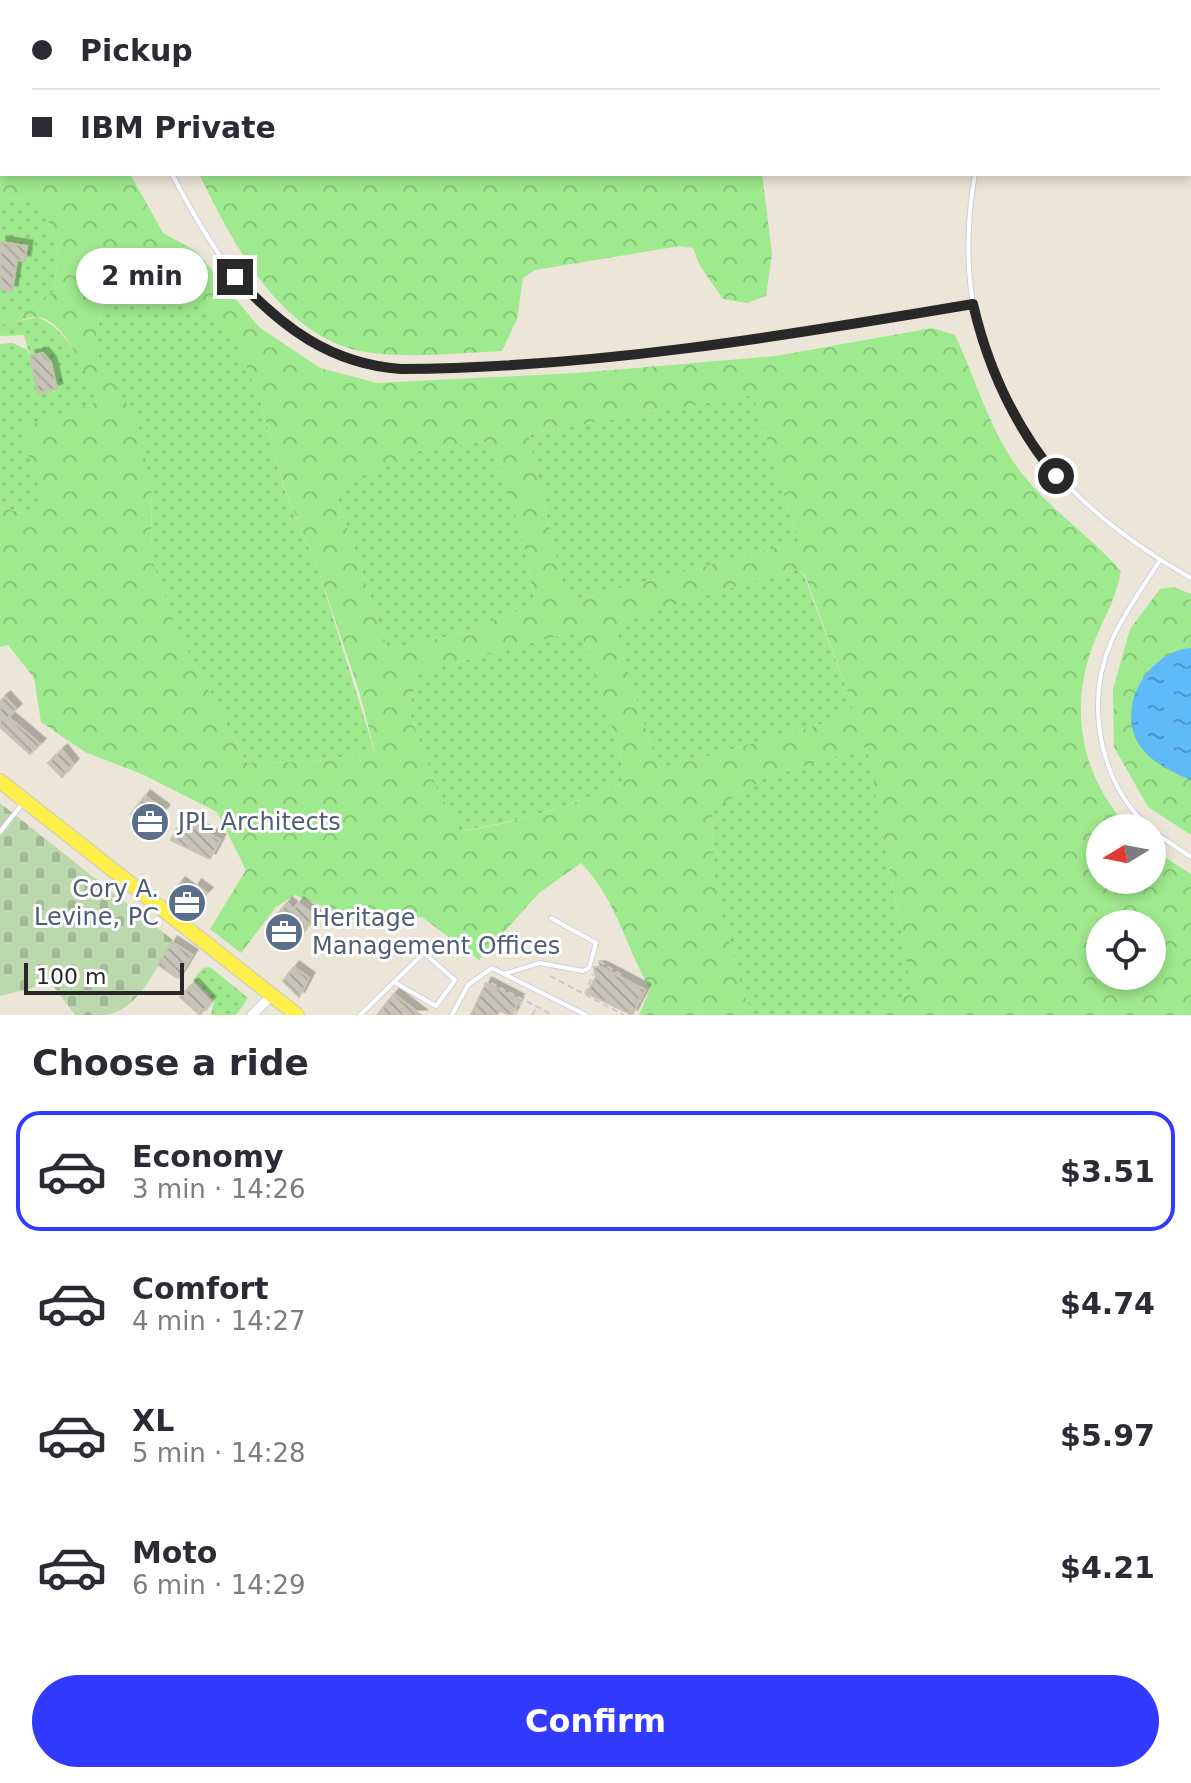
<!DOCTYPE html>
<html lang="en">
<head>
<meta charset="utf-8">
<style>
	body { margin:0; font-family:"DejaVu Sans",sans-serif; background:#f2f2f3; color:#2b2b33; height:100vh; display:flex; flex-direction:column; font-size:30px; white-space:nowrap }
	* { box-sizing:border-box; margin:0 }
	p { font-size:26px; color:#7c7c81 }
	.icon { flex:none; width:44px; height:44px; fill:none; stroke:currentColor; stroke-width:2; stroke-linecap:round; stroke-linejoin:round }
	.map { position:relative; height:1015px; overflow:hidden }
	.details { display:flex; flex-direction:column; background:#fff; flex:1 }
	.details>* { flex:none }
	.banner { position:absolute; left:0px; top:0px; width:1192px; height:176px; box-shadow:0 4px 12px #0003; display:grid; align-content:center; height:176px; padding:0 32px; background:#fff }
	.needle { width:52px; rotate:260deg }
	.controls { position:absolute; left:1086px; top:814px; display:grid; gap:16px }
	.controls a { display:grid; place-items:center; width:80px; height:80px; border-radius:50%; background:#fff; box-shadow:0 4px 12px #0003; font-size:40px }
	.scale { position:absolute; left:24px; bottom:20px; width:160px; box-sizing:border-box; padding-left:8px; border:4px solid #282828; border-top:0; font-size:22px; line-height:28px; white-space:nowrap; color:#282828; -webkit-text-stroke:6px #fff; paint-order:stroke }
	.end { position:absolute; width:36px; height:36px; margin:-18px; border:10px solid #282828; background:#fff; box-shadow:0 0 0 4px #fff }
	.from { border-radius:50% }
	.bubble { position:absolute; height:56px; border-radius:28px; background:#fff; box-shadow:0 4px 12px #0003; font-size:26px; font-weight:700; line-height:56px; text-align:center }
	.banner b { display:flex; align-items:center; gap:28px; height:76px; font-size:30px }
	.banner b+b { border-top:2px solid #e1e1e2 }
	.banner i { width:20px; height:20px; background:#2b2b33 }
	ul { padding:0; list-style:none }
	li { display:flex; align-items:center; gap:24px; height:120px; margin:0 16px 12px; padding:0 16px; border:4px solid transparent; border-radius:24px }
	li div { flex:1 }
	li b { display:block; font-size:30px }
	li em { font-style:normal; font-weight:700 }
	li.on { border-color:#323aff }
	li>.icon { width:72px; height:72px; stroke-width:1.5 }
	h2 { padding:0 32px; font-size:36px; line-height:96px }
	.cta { display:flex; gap:16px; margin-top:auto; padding:16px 32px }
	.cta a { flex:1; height:92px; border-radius:48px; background:#323aff; color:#fff; font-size:32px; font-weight:700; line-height:92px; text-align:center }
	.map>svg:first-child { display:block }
</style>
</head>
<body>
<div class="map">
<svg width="1191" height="1015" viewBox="0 0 1191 1015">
	<defs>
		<pattern id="grass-dots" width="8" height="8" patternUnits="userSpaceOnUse" patternTransform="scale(2)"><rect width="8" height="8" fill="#9fe98e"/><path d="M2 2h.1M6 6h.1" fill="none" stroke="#89c87a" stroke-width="1.8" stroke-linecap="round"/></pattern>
		<pattern id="forest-crowns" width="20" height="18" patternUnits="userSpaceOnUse" patternTransform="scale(2)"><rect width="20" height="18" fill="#9fe98e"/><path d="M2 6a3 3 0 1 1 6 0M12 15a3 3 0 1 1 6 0" fill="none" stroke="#89c87a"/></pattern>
		<pattern id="cemetery-stones" width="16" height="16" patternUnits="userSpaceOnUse" patternTransform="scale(2)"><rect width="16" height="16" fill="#bcd8ad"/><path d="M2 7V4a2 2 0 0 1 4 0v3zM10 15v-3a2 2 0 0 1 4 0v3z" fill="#a2b995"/></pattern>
		<pattern id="water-ripples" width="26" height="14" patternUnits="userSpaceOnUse" patternTransform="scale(2)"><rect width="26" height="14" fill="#5fbafa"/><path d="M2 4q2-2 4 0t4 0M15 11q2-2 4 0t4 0" fill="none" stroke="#4e97ca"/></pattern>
		<pattern id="building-back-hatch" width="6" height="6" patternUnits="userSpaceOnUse" patternTransform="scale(2)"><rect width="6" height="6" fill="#c7c3b8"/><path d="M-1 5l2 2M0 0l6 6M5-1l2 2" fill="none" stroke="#aba89e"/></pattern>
		<filter id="shadow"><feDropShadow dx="5.5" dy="-5.5" stdDeviation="0" flood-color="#0004"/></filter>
	</defs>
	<rect width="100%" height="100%" fill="#ece6d8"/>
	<!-- grass -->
	<g fill="url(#grass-dots)">
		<polygon points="0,197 42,202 58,251 54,291 27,309 0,315"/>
		<polygon points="181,282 237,340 261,404 285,491 319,572 375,753 304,762 247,763 177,631 151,557 152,489 94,348 104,296"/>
		<path d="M38 317C70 332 86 369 97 402L38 478 44 506 28 515 0 507V344L12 343 26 349 30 356 24 335 0 336V325Z"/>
		<polygon points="753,395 799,542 567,602 528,434"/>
		<polygon points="490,441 522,533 535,604 459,634 388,649 334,488 418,451"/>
		<polygon points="795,569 804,575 853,707 836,720 669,767 654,755 617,637 622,621"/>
		<path d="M580 630 620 752 623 782C570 807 518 822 460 831L436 787 409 711 417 673Z"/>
		<path d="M867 747 912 991 867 1015H755C744 1001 740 980 735 963 717 902 710 871 713 807L766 778Z"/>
		<polygon points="210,967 248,998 236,1015 211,1015 214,1001 193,980 203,968"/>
	</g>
	<!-- forest -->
	<g fill="url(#forest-crowns)" fill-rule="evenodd">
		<polygon points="22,0 882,0 25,2"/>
		<path d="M0 39 2 174H130L163 233 196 251 259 327 320 368 377 383 577 373 776 356 932 328 955 335C977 382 990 433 1023 475 1052 511 1090 536 1121 571 1117 596 1105 616 1095 640 1068 706 1080 776 1129 828H1100V880H1152V849L1191 874V1015H867L912 991 867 747 766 778 713 808C710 869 718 904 735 963 740 980 744 1001 755 1015H639L650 989C626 947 615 897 581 863L539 893 479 960 422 917 357 921 295 895 276 907 241 953 210 929 246 870 217 812 144 775 85 752 41 722 34 678 8 645 0 647V507L28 515 44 506 20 428 97 402C90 380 64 317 37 317 26 317 12 324 0 325V315L27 309 54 291 58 251 42 202 0 197ZM181 283 237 341 261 404 285 490 319 572 360 694 375 753 304 762 247 763 177 631 151 557 152 489 138 424 94 348 104 296ZM753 395 799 542 567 602 528 434ZM490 441 522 533 535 604 459 634 388 649 334 488 418 451ZM795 569 805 575 853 707 836 720 669 767 654 755 617 637 622 621ZM580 630 620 752 623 782C570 807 517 823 460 831L436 787 409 711 417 673ZM1152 924V976H1100V924Z"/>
		<path d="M199 174H762L772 254 766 296 747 303 723 299 700 266 693 248 680 246 535 270 523 278 517 319 502 351C459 353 415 358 372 353 283 342 234 245 199 174Z"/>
		<polygon points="1174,587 1191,594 1191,835 1148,807 1114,747 1113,689 1130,629 1160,589"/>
	</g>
	<!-- cemetery -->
	<path fill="url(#cemetery-stones)" d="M0 803 173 940C157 965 140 1009 107 1015 97 1015 85 1015 75 1015L51 983 0 996Z"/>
	<!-- water -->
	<path fill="url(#water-ripples)" d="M1191 648V780C1172 772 1152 763 1140 746 1114 707 1149 651 1191 648Z"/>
	<!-- building -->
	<g fill="url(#building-back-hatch)" stroke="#c7c3b1" stroke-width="2" filter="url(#shadow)">
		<polygon points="1,242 27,246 25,261 17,260 12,291 0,289"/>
		<polygon points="43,353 51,363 57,389 38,393 30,356"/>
		<polygon points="5,697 16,709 8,717 40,744 30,754 0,727 0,701"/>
		<polygon points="62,750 73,764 62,777 48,763"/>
		<polygon points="145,796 164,810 150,828 131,814"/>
		<polygon points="182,819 220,840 210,859 171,840"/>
		<polygon points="180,883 192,892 196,885 207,893 191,910 171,895"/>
		<polygon points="287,903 294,909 298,903 315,916 291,946 267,927"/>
		<polygon points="172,942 192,955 178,978 158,965"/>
		<polygon points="294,967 309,978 299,997 283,981"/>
		<polygon points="594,967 601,967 645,990 632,1015 587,993 596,977"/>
		<polygon points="486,983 519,1000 512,1015 499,1011 497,1015 471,1015"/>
		<polygon points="193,984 210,1002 200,1015 180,997"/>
		<polygon points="394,994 408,1005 421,1015 377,1015"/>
	</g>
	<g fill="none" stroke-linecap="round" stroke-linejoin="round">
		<!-- lane casing -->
		<g stroke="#cdcee3" stroke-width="6">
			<g id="lane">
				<polyline points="1058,2 1059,0"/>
				<polyline points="0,12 2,13"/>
				<path d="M172 174C209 245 253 319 330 353 386 378 449 368 509 364 665 354 819 331 973 304"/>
				<path d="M975 174C942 361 1034 489 1191 578"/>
				<path d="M1149 828C1099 781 1084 703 1112 640 1125 611 1144 586 1160 560"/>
				<polyline points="1152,831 1191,857"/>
				<polyline points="0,832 23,803"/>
				<polyline points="504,974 540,963 583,971 589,968 596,943 551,918"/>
				<polyline points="360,1015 424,953 455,980 436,1006 394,982"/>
				<polyline points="452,1015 468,985 492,968 586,1015"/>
			</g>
		</g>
		<!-- street casing -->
		<g stroke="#cdcee3" stroke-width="11">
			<polyline id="street" points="252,1015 272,995"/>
		</g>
		<!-- primary casing -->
		<g stroke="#cbcbcb" stroke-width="16">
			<polyline id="primary" points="0,781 297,1015"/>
		</g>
		<!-- path -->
		<g stroke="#cbcbcb" stroke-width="2" stroke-dasharray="6 4" stroke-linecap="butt">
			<polyline points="599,961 623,976"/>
			<polyline points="550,976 624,1015"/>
			<polyline points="491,983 553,1015"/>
			<polyline points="585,994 593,974"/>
			<polyline points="515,1015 525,994"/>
			<polyline points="532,1015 537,1007"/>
		</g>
		<!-- lane -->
		<use href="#lane" stroke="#fff" stroke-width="4"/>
		<!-- street -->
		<use href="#street" stroke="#fff" stroke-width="9"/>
		<!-- primary -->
		<use href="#primary" stroke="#feef4b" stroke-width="14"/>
	</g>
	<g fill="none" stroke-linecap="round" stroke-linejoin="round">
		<!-- route -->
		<path stroke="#282828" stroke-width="10" d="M235 277C282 327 330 364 401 369 593 368 784 336 973 304 988 369 1014 425 1056 476"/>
	</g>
	<!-- icons -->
	<defs>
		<g id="office-disc" transform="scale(2)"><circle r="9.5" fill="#5c6f8a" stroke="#fff"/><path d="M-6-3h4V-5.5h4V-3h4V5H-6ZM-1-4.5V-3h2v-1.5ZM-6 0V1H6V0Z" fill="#fff"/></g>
	</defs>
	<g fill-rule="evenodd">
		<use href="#office-disc" x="150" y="822"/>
		<use href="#office-disc" x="187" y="903"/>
		<use href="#office-disc" x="284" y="932"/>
	</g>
	<g text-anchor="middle" stroke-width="6" stroke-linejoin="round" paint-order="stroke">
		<!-- service labels -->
		<g font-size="24" fill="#4e5e75" stroke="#fff" text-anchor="start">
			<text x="178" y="830">JPL Architects</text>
			<text x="159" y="897" text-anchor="end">Cory A.<tspan x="159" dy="28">Levine, PC</tspan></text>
			<text x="312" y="926">Heritage<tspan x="312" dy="28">Management Offices</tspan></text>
		</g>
	</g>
</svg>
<div class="controls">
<a><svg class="needle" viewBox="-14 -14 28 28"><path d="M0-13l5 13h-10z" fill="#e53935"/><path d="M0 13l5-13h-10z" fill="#7c7c81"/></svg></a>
<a><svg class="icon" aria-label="locate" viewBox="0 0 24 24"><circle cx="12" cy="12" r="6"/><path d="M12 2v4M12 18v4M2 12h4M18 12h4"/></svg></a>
</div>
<div class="scale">100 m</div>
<i class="end from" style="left:1056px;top:476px"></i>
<i class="end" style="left:235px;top:277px"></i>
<div class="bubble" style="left:76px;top:248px;width:132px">2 min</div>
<div class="banner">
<b><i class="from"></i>Pickup</b>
<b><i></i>IBM Private</b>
</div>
</div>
<section class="details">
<h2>Choose a ride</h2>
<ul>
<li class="on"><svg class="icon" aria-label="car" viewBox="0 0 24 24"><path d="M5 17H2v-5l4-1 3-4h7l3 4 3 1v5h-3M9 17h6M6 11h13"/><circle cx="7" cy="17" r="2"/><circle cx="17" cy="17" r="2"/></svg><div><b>Economy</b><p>3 min · 14:26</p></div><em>$3.51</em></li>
<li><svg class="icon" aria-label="car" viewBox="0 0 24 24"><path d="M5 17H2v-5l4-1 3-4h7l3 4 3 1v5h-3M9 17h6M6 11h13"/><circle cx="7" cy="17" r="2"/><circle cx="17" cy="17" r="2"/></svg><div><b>Comfort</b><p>4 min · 14:27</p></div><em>$4.74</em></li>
<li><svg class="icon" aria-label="car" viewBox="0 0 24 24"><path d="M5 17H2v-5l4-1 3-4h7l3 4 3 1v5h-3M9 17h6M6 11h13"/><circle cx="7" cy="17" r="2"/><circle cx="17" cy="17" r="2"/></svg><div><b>XL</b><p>5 min · 14:28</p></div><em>$5.97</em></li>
<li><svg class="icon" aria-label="car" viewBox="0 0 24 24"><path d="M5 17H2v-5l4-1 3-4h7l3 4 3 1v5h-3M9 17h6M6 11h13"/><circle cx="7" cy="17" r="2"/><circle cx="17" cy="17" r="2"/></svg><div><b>Moto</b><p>6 min · 14:29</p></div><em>$4.21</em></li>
</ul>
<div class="cta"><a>Confirm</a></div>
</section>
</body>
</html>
